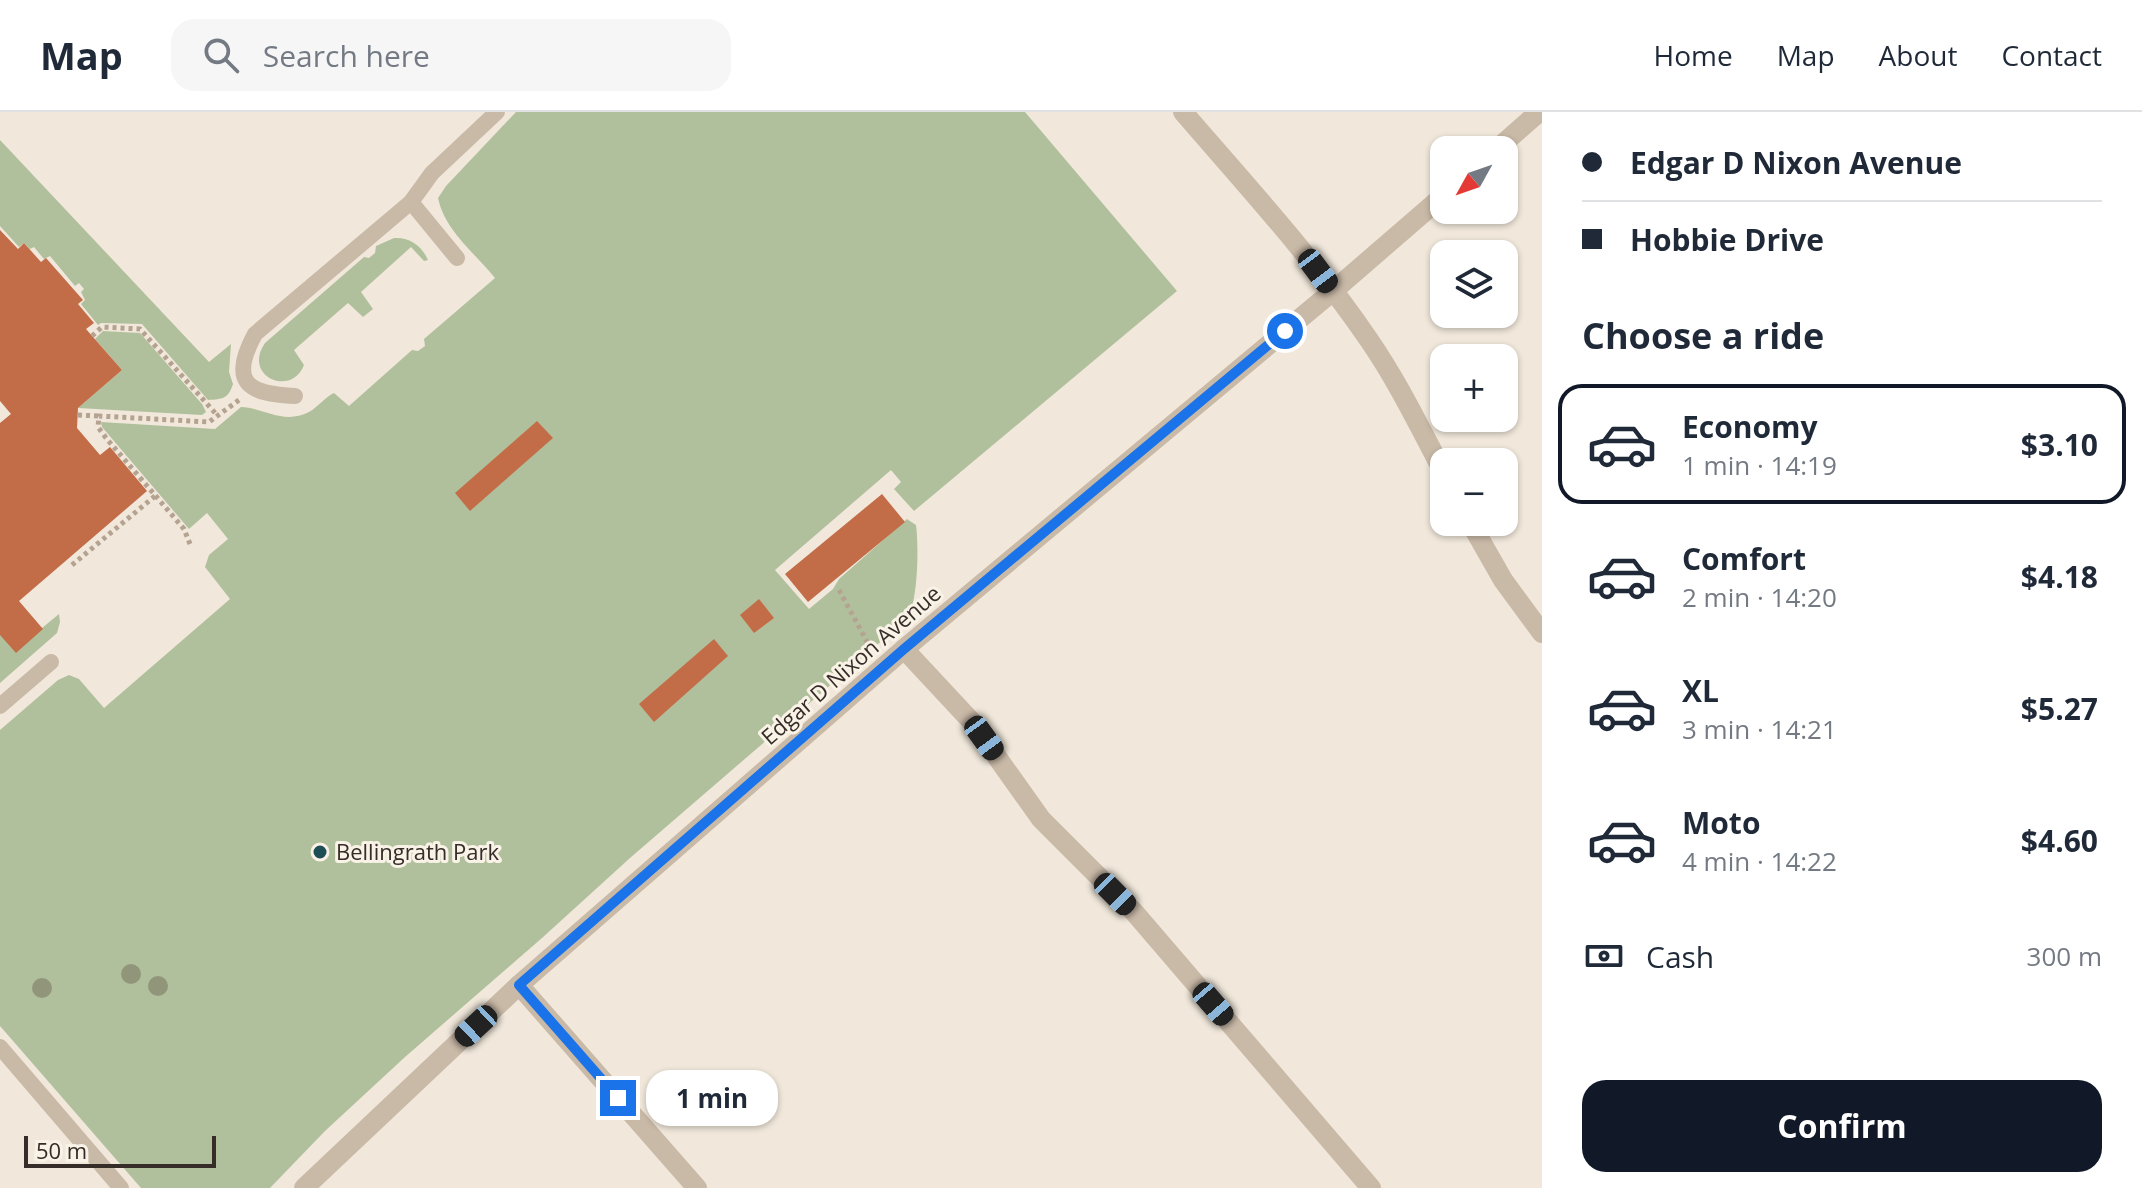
<!DOCTYPE html>
<html lang="en">
<head>
<meta charset="utf-8">
<style>
	body { margin:0; font-family:"Open Sans",sans-serif; background:#f6f6f7; color:#1f2937; height:100vh; display:flex; flex-direction:column; font-size:30px; white-space:nowrap }
	* { box-sizing:border-box; margin:0 }
	p { font-size:26px; color:#747a83 }
	.icon { flex:none; width:44px; height:44px; fill:none; stroke:currentColor; stroke-width:2; stroke-linecap:round; stroke-linejoin:round }
	.map { position:relative; flex:1; overflow:hidden }
	.side { display:flex; flex-direction:column; background:#fff; width:600px }
	.side>* { flex:none }
	.top-card { display:grid; align-content:center; height:176px; padding:0 40px; background:#fff }
	.needle { width:52px; rotate:230deg }
	.tools { position:absolute; left:1430px; top:24px; display:grid; gap:16px }
	.tools a { display:grid; place-items:center; width:88px; height:88px; border-radius:16px; background:#fff; box-shadow:0 2px 6px #0004; font-size:40px }
	.scale { position:absolute; left:24px; bottom:20px; width:192px; box-sizing:border-box; padding-left:8px; border:4px solid #362d28; border-top:0; font-size:22px; line-height:28px; white-space:nowrap; color:#362d28; -webkit-text-stroke:6px #f9f2e7; paint-order:stroke }
	.end { position:absolute; width:36px; height:36px; margin:-18px; border:10px solid #1a73e8; background:#fff; box-shadow:0 0 0 4px #fff }
	.from { border-radius:50% }
	.bubble { position:absolute; height:56px; border-radius:24px; background:#fff; box-shadow:0 2px 6px #0004; font-size:26px; font-weight:700; line-height:56px; text-align:center }
	.car { position:absolute; width:24px; height:48px; margin:-24px -12px; border-radius:10px; box-shadow:0 0 6px 2px #0007; background:linear-gradient(#222 24%,#8ab4d8 0 40%,#222 0 76%,#8ab4d8 0 86%,#222 0) }
	.top-card b { display:flex; align-items:center; gap:28px; height:76px; font-size:30px }
	.top-card b+b { border-top:2px solid #e0e1e3 }
	.top-card i { width:20px; height:20px; background:#1f2937 }
	ul { padding:0; list-style:none }
	li { display:flex; align-items:center; gap:24px; height:120px; margin:0 16px 12px; padding:0 24px; border:4px solid transparent; border-radius:24px }
	li div { flex:1 }
	li b { display:block; font-size:30px }
	li em { font-style:normal; font-weight:700 }
	li.current { border-color:#111827 }
	li>.icon { width:72px; height:72px; stroke-width:1.5 }
	h2 { padding:0 40px; font-size:36px; line-height:96px }
	.pay { display:flex; align-items:center; gap:20px; height:88px; padding:0 40px; font-size:30px }
	.pay p { margin-inline-start:auto }
	.primary-button { display:flex; gap:16px; margin-top:auto; padding:16px 40px }
	.primary-button a { flex:1; height:92px; border-radius:24px; background:#111827; color:#fff; font-size:32px; font-weight:700; line-height:92px; text-align:center }
	header { display:flex; align-items:center; gap:48px; box-sizing:border-box; height:112px; padding:0 40px; background:#fff; border-bottom:2px solid #e0e1e3 }
	header strong { font-size:38px }
	nav { display:flex; gap:44px; margin-inline-start:auto; font-size:28px }
	.search { width:560px; height:72px; background:#f6f6f7; display:flex; align-items:center; gap:20px; box-sizing:border-box; padding:0 28px; border-radius:24px; color:#747a83; font-size:30px }
	main { display:flex; flex:1; min-height:0 }
	.map>svg:first-child { display:block }
</style>
</head>
<body>
<header>
<strong>Map</strong>
<div class="search"><svg class="icon" aria-label="search" viewBox="0 0 24 24"><circle cx="10" cy="10" r="6"/><path d="M15 15l6 6"/></svg>Search here</div>
<nav><a>Home</a><a>Map</a><a>About</a><a>Contact</a></nav>
</header>
<main>
<div class="map">
<svg width="1542" height="1076" viewBox="0 0 1542 1076">
	<rect width="100%" height="100%" fill="#f1e8db"/>
	<!-- green -->
	<g fill="#b1c09c">
		<path d="M516 0H1025L1177 179 914 399 894 377 901 370 891 358 775 458 809 497 833 477 839 467 907 407 916 413C919 434 918 491 907 507L630 746 542 826 405 945 325 1019 270 1076H141L0 914V618L58 568 69 563 79 567 104 596 230 487 205 455 209 443 228 427 207 401 189 417 102 315 101 310 215 317 241 295C264 296 284 313 309 300 318 295 325 285 334 281L349 294 412 238 418 239 425 234 424 227 495 166C475 141 445 119 438 86L446 74Z"/>
		<path d="M0 28 209 250 231 232 229 260 233 272C228 287 223 287 208 288L142 212 101 211 98 213 81 192 85 188 81 180 84 177 79 171 75 174 50 144 44 147 34 135 30 137 24 131 19 135 0 114Z"/>
		<path d="M394 126C410 125 422 134 428 148L424 149 411 135 361 180 373 197 363 205 348 191 294 238 304 253C291 286 242 264 265 231L364 145 369 146 375 141 376 134Z"/>
		<polygon points="103,219 140,221 202,292 206,300 202,303 78,296 122,258 95,227"/>
		<polygon points="59,502 60,510 57,521 0,571 0,523 42,516"/>
	</g>
	<!-- building -->
	<g fill="#c26d48">
		<polygon points="0,118 18,137 24,131 41,150 46,146 83,188 78,192 94,211 86,217 122,258 78,296 77,316 100,343 110,335 147,379 19,489 43,517 16,541 0,523 0,311 11,302 0,289"/>
		<polygon points="537,309 553,326 470,399 455,381"/>
		<polygon points="882,382 905,410 808,490 785,462"/>
		<polygon points="759,487 774,506 754,521 740,503"/>
		<polygon points="714,527 728,544 654,610 639,592"/>
	</g>
	<g fill="none" stroke-linecap="round" stroke-linejoin="round">
		<!-- path -->
		<g stroke="#b5a392" stroke-width="5" stroke-dasharray="4 4" stroke-linecap="butt">
			<polyline points="92,224 102,215 140,217 217,303"/>
			<polyline points="78,303 99,304"/>
			<polyline points="190,432 184,417 106,326 98,315 99,304 209,310 239,288"/>
			<polyline points="72,453 155,384"/>
			<polyline points="839,478 871,537"/>
		</g>
		<!-- service -->
		<g stroke="#c9b9a7" stroke-width="16">
			<polyline points="457,146 411,90 432,61 497,0"/>
			<path d="M295 284C247 282 229 270 255 222L411 90"/>
			<polyline points="0,594 51,550"/>
			<polyline points="0,935 121,1076"/>
		</g>
		<!-- minor -->
		<g stroke="#c9b9a7" stroke-width="20">
			<polyline points="1496,38 1539,0"/>
			<polyline points="904,537 972,610 1041,707 1134,800 1371,1076"/>
			<polyline points="519,873 697,1076"/>
			<polyline points="304,1076 519,873 904,537 1333,179 1444,83"/>
		</g>
		<!-- tertiary -->
		<g stroke="#c9b9a7" stroke-width="20">
			<path d="M1183 0C1247 74 1314 147 1369 228 1398 270 1420 316 1444 361"/>
			<polyline points="1470,410 1503,468 1542,521"/>
		</g>
	</g>
	<!-- trees -->
	<g fill="#91967b">
		<circle cx="131" cy="862" r="10"/>
		<circle cx="158" cy="874" r="10"/>
		<circle cx="42" cy="876" r="10"/>
	</g>
	<g fill="none" stroke-linecap="round" stroke-linejoin="round">
		<!-- route -->
		<polyline stroke="#1a73e8" stroke-width="10" points="618,986 519,873 904,537 1285,219"/>
	</g>
	<!-- markers -->
	<circle fill="#1e4f56" stroke="#f9f2e7" stroke-width="3" cx="320" cy="740" r="8"/>
	<g text-anchor="middle" stroke-width="6" stroke-linejoin="round" paint-order="stroke">
		<!-- street labels -->
		<g font-size="22" fill="#362d28" stroke="#f9f2e7">
			<text transform="translate(851 553) rotate(-41)" y="8">Edgar D Nixon Avenue</text>
		</g>
		<!-- poi labels -->
		<g font-size="22" fill="#362d28" stroke="#f9f2e7" text-anchor="start">
			<text x="336" y="748">Bellingrath Park</text>
		</g>
	</g>
</svg>
<div class="tools">
<a><svg class="needle" viewBox="-14 -14 28 28"><path d="M0-13l5 13h-10z" fill="#e53935"/><path d="M0 13l5-13h-10z" fill="#747a83"/></svg></a>
<a><svg class="icon" aria-label="layers" viewBox="0 0 24 24"><path d="M12 4l9 5-9 5-9-5zM3 14l9 5 9-5"/></svg></a>
<a>+</a>
<a>−</a>
</div>
<div class="scale">50 m</div>
<i class="end from" style="left:1285px;top:219px"></i>
<i class="end" style="left:618px;top:986px"></i>
<div class="bubble" style="left:646px;top:958px;width:132px">1 min</div>
<i class="car" style="left:1318px;top:159px;rotate:143deg"></i>
<i class="car" style="left:984px;top:626px;rotate:144deg"></i>
<i class="car" style="left:1115px;top:782px;rotate:135deg"></i>
<i class="car" style="left:1213px;top:892px;rotate:139deg"></i>
<i class="car" style="left:476px;top:914px;rotate:227deg"></i>
</div>
<section class="side">
<div class="top-card">
<b><i class="from"></i>Edgar D Nixon Avenue</b>
<b><i></i>Hobbie Drive</b>
</div>
<h2>Choose a ride</h2>
<ul>
<li class="current"><svg class="icon" aria-label="car" viewBox="0 0 24 24"><path d="M5 17H2v-5l4-1 3-4h7l3 4 3 1v5h-3M9 17h6M6 11h13"/><circle cx="7" cy="17" r="2"/><circle cx="17" cy="17" r="2"/></svg><div><b>Economy</b><p>1 min · 14:19</p></div><em>$3.10</em></li>
<li><svg class="icon" aria-label="car" viewBox="0 0 24 24"><path d="M5 17H2v-5l4-1 3-4h7l3 4 3 1v5h-3M9 17h6M6 11h13"/><circle cx="7" cy="17" r="2"/><circle cx="17" cy="17" r="2"/></svg><div><b>Comfort</b><p>2 min · 14:20</p></div><em>$4.18</em></li>
<li><svg class="icon" aria-label="car" viewBox="0 0 24 24"><path d="M5 17H2v-5l4-1 3-4h7l3 4 3 1v5h-3M9 17h6M6 11h13"/><circle cx="7" cy="17" r="2"/><circle cx="17" cy="17" r="2"/></svg><div><b>XL</b><p>3 min · 14:21</p></div><em>$5.27</em></li>
<li><svg class="icon" aria-label="car" viewBox="0 0 24 24"><path d="M5 17H2v-5l4-1 3-4h7l3 4 3 1v5h-3M9 17h6M6 11h13"/><circle cx="7" cy="17" r="2"/><circle cx="17" cy="17" r="2"/></svg><div><b>Moto</b><p>4 min · 14:22</p></div><em>$4.60</em></li>
</ul>
<div class="pay"><svg class="icon" aria-label="cash" viewBox="0 0 24 24"><path d="M3 7h18v10H3z"/><circle cx="12" cy="12" r="2"/></svg>Cash<p>300 m</p></div>
<div class="primary-button"><a>Confirm</a></div>
</section>
</main>
</body>
</html>
